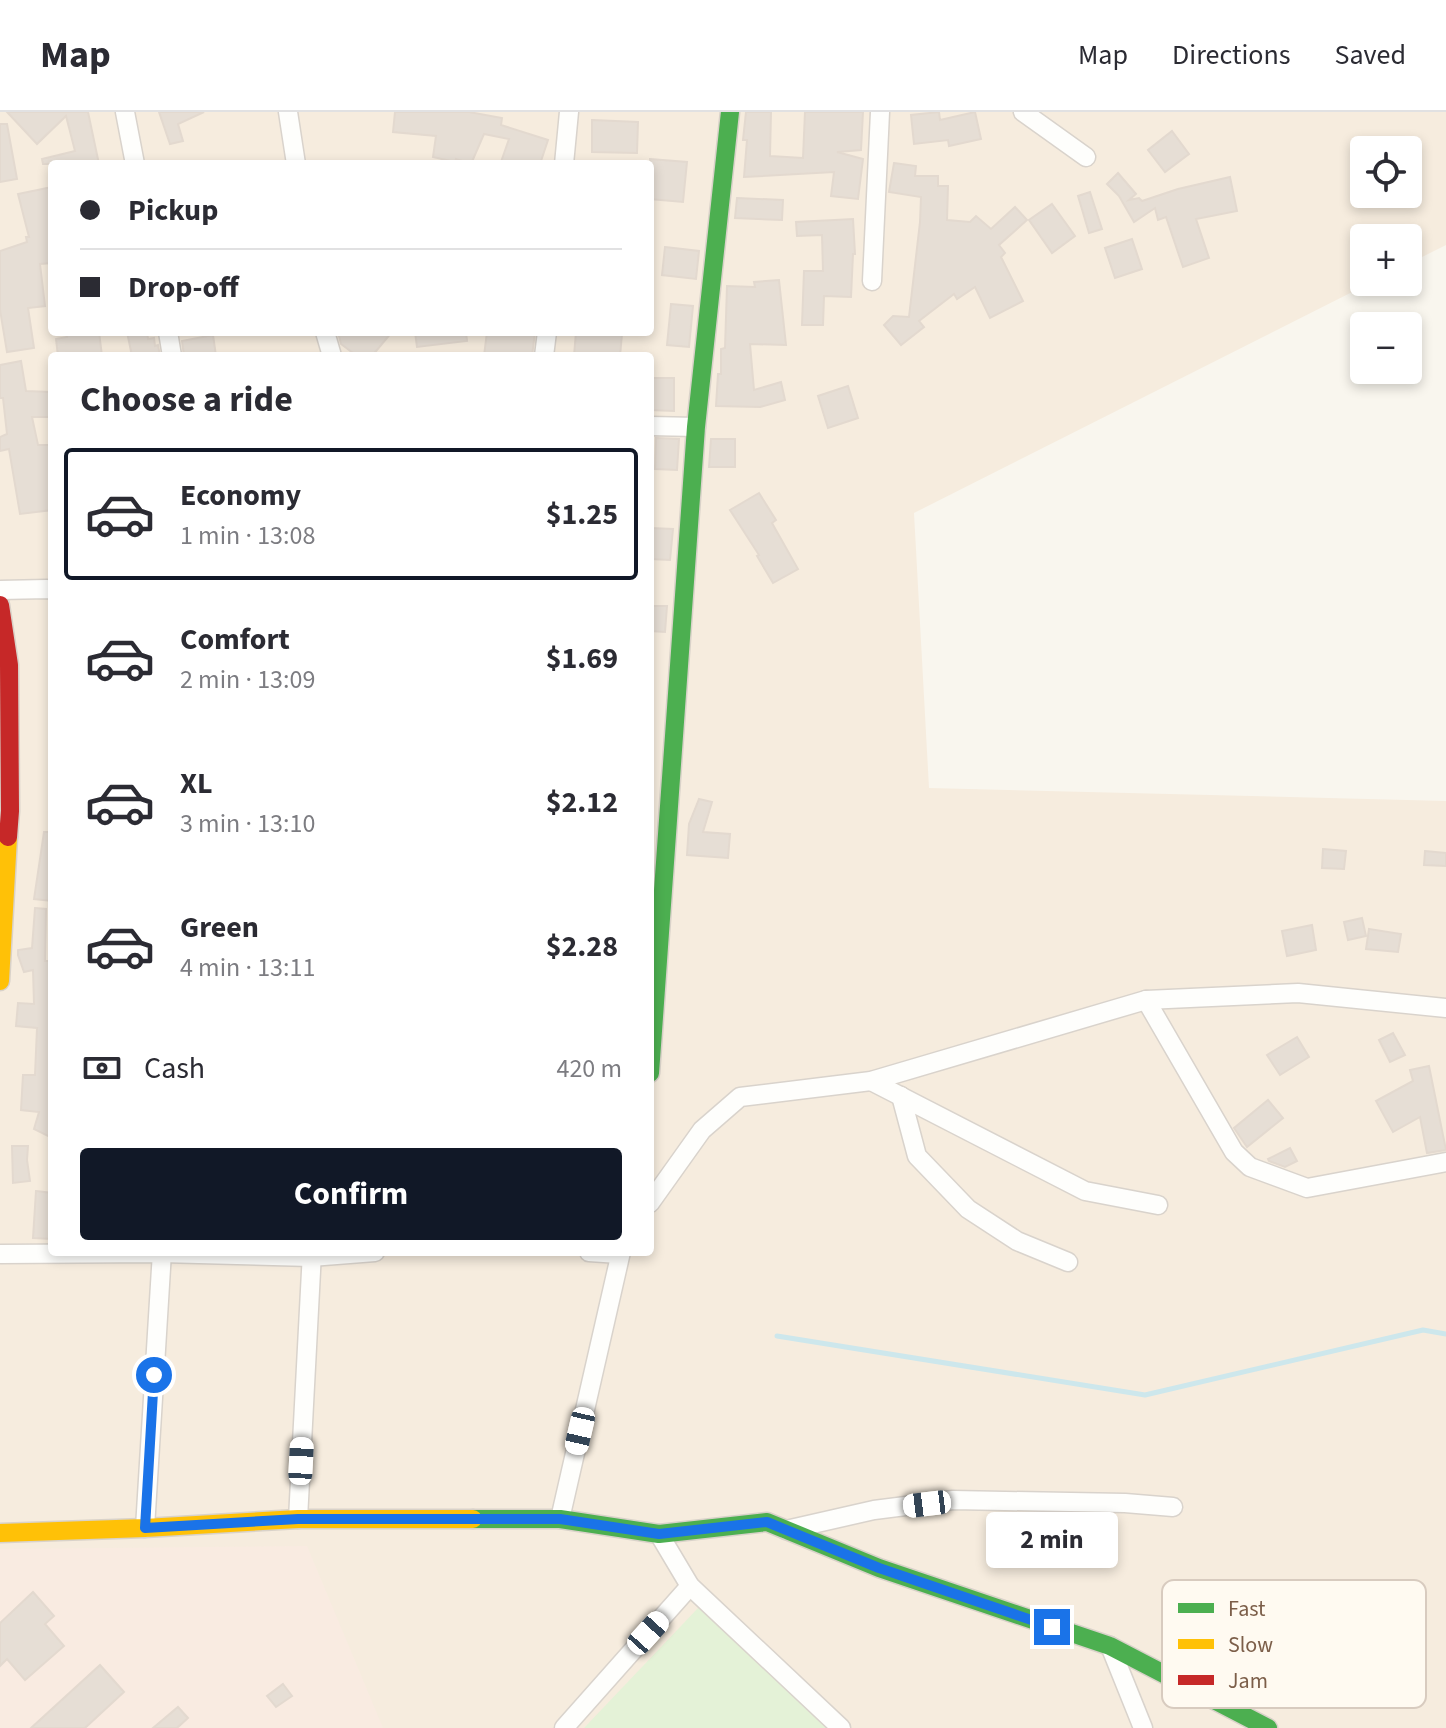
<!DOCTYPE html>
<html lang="en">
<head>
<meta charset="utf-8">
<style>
	body { margin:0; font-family:"Source Sans 3",sans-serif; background:#f2f2f3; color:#2b2b33; height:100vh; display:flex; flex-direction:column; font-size:30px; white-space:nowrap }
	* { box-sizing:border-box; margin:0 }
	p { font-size:26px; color:#7c7c81 }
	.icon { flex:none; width:44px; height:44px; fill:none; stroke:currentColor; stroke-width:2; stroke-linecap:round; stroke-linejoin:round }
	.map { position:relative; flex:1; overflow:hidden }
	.sheet { position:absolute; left:48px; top:240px; width:606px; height:904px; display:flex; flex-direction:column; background:#fff; border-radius:8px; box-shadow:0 4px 12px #0003 }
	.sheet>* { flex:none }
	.top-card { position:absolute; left:48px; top:48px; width:606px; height:176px; border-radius:8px; box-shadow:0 4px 12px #0003; display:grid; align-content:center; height:176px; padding:0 32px; background:#fff }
	.buttons { position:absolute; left:1350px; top:24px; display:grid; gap:16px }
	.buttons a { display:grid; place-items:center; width:72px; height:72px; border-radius:8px; background:#fff; box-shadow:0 4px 12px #0003; font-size:40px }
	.end { position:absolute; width:36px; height:36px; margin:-18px; border:10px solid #1a73e8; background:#fff; box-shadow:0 0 0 4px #fff }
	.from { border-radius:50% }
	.bubble { position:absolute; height:56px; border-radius:8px; background:#fff; box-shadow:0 4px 12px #0003; font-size:26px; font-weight:700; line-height:56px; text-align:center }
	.car { position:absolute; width:24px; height:48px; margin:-24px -12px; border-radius:10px; box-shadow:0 0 6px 2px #0007; background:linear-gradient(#fff 24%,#345 0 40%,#fff 0 76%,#345 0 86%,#fff 0) }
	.top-card b { display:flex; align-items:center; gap:28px; height:76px; font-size:30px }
	.top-card b+b { border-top:2px solid #e1e1e2 }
	.top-card i { width:20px; height:20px; background:#2b2b33 }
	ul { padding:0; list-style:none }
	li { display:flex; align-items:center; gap:24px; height:132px; margin:0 16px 12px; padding:0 16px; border:4px solid transparent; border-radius:8px }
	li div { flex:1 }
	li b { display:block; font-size:30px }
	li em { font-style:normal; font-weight:700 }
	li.current { border-color:#111827 }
	li>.icon { width:72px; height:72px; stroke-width:1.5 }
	h2 { padding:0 32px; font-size:36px; line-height:96px }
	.pay { display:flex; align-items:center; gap:20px; height:88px; padding:0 32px; font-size:30px }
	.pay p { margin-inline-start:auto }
	.button { display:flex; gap:16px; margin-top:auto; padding:16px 32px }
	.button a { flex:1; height:92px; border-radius:8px; background:#111827; color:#fff; font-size:32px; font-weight:700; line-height:92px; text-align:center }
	header { display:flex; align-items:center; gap:48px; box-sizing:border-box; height:112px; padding:0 40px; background:#fff; border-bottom:2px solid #e1e1e2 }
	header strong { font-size:38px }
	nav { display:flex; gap:44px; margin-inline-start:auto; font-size:28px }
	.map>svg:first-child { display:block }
</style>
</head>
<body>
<header>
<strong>Map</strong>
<nav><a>Map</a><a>Directions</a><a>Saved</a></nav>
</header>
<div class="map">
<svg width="1446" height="1616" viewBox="0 0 1446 1616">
	<rect width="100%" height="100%" fill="#f9f6ee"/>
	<!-- residential -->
	<path fill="#f6ecde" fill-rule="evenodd" d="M0 0H1446V133L1408 152V126H1364V170H1372L914 401 929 676 1446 689V1616H0ZM1364 38H1408V82H1364ZM52 52H650V220H52ZM52 244H650V1140H52Z"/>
	<!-- commercial -->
	<polygon fill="#f9ebe1" points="307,1434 383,1616 0,1616 0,1437"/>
	<!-- green -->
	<polygon fill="#e4f2d7" points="699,1495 827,1616 584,1616"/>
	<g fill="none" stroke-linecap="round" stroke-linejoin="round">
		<!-- stream -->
		<polyline stroke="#cde7ec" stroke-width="5" points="777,1224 1145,1283 1423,1218 1446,1222"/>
	</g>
	<!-- building -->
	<g fill="#e6ded5" stroke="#e3d9cf" stroke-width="2">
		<polygon points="7,0 88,0 99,52 43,52 42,47 75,39 66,4 37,32"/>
		<polygon points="159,0 204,0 178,12 183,29 170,32"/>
		<polygon points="395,0 469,0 502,6 501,13 548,28 540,52 508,52 501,50 509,27 484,22 471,52 456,47 455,50 433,45 436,24 393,20"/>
		<polygon points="746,0 771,0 770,44 803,46 805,0 863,0 861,38 837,40 863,47 858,87 831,84 834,60 744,65 747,28 743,28"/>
		<polygon points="939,0 940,8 975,0 981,27 949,34 948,28 914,32 911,3"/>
		<polygon points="592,8 638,10 637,41 592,40"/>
		<polygon points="0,12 7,12 17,67 0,70"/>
		<polygon points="1172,19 1189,42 1165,60 1148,38"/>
		<polygon points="650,47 687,50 683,90 650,87"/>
		<polygon points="894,51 916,54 915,64 938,64 938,74 948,74 947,108 970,110 976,104 991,117 1015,95 1027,108 999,133 1005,141 1001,145 1023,189 990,206 975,175 957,187 954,182 919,209 924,215 901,233 884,213 893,204 909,205 920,110 921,85 889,80"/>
		<polygon points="1118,61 1136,82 1129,88 1139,86 1142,89 1178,77 1230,65 1237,99 1196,107 1209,146 1183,155 1166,105 1158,108 1155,96 1134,110 1119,84 1107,72"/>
		<polygon points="52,75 52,151 40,152 45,194 28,196 34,236 7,240 0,198 0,139 27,130 26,125 29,125 18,82"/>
		<polygon points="1090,80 1102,117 1089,121 1078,84"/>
		<polygon points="737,86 783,88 782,108 735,106"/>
		<polygon points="1052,92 1075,124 1052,141 1029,108"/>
		<polygon points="853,107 855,142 853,142 851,185 824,184 823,213 802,213 804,159 823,159 822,123 797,124 796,110"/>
		<polygon points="1132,127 1142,157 1115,166 1105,136"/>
		<polygon points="665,135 699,139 696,167 662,163"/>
		<polygon points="779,168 786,233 750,232 754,278 781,270 785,288 760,295 716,294 718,262 721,262 721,237 725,236 727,174 755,175 754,170"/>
		<polygon points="671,192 693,194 689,235 667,233"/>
		<polygon points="66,220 99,220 102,244 58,244 56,227 67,225"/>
		<polygon points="127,220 147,220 148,227 154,226 155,234 158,233 160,244 132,244"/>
		<polygon points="338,220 392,220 372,244 357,244 341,232"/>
		<polygon points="415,220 466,220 467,229 417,235"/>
		<polygon points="487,220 535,220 532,244 484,244"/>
		<polygon points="576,220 622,222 620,244 574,244"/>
		<polygon points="213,223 216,244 184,244 182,229"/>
		<polygon points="21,249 26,279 50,280 49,305 32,305 38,333 52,333 52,398 20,402 9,337 0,339 0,325 7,322 3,286 0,286 0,253"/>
		<polygon points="650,266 674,266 674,299 650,298"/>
		<polygon points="848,274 858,306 828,316 818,284"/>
		<polygon points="656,326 679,327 677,358 655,357"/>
		<polygon points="711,327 735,327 735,355 709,355"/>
		<polygon points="759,381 776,408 772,411 798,457 773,471 757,444 759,443 730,398"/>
		<polygon points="650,416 673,417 670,448 650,447"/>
		<polygon points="650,494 667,494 665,520 650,519"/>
		<polygon points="699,687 712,690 703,720 730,722 728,746 687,743 689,712"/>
		<polygon points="44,720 52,720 52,789 34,787"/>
		<polygon points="1323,737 1346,739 1344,757 1322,756"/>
		<polygon points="1425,739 1446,741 1446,754 1424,753"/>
		<polygon points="35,796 46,797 45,849 52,849 52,940 50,964 52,964 52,1026 34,1017 39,1000 21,998 23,963 35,963 37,916 16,914 18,891 34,892 33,858 24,860 18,843 18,838 32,836"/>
		<polygon points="1362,806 1366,824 1348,828 1344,810"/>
		<polygon points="1312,813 1316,838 1287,844 1282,819"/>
		<polygon points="1369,817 1401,822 1398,840 1366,837"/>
		<polygon points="1393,921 1405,943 1390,950 1379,928"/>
		<polygon points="1297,925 1309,945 1280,963 1267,943"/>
		<polygon points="1429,954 1446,1038 1427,1041 1420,1005 1393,1020 1376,989 1413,969 1410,958"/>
		<polygon points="1268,988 1283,1006 1247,1035 1234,1016"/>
		<polygon points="12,1034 28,1034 27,1048 30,1069 13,1071"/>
		<polygon points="1290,1036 1297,1049 1285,1055 1269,1049 1268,1047"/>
		<polygon points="36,1079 52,1081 52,1127 33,1126"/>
		<polygon points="33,1480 54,1504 45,1512 64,1534 25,1568 7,1547 0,1554 0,1511"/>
		<polygon points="100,1553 124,1580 85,1616 31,1616"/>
		<polygon points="283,1572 292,1584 276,1595 267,1584"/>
		<polygon points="178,1595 188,1606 177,1616 153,1616"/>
	</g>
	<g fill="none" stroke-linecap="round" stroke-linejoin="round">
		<!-- street casing -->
		<g stroke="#d9d3cc" stroke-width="21">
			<g id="street">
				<polyline points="125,0 135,52"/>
				<polyline points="288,0 296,52"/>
				<polyline points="1023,0 1086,45"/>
				<polyline points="564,52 569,0"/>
				<polyline points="872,169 880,0"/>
				<polyline points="168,220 172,244"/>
				<polyline points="325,220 332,244"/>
				<polyline points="544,244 547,220"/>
				<polyline points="650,314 696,315"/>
				<polyline points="0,478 47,477 52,478"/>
				<polyline points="1146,888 1234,1040 1250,1055 1307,1076 1446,1050"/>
				<polyline points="871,969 1085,1079 1158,1093"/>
				<polyline points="901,984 917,1044 968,1097 1017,1129 1068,1150"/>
				<polyline points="650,1091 702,1018 740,985 871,969 1146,888 1298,881 1446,896"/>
				<polyline points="589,1140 619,1142"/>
				<polyline points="0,1142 161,1141 311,1145 375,1140"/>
				<polyline points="298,1407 312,1140"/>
				<polyline points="560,1407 621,1140"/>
				<polyline points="145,1416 162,1140"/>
				<polyline points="786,1418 874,1398 953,1388 1125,1391 1173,1395"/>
				<polyline points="659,1422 690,1474 841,1616"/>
				<polyline points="1110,1534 1143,1616"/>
				<polyline points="564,1616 690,1474"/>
			</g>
		</g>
		<!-- fast casing -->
		<g stroke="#d9d2c9" stroke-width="21">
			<g id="fast">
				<polyline points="650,961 696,315 730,0"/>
				<polyline points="473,1407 560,1407 659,1422 767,1410 879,1456 1110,1534 1268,1616"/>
			</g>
		</g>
		<!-- slow casing -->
		<g stroke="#d9d2c9" stroke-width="21">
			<g id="slow">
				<polyline points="0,869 8,725"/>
				<polyline points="0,1421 145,1416 298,1407 473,1407"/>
			</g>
		</g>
		<!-- jam casing -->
		<g stroke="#d9d2c9" stroke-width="21">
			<polyline id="jam" points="0,493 9,553 10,699 8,725"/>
		</g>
		<!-- street -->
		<use href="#street" stroke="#fefefc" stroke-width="18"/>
		<!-- fast -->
		<use href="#fast" stroke="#4caf50" stroke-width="18"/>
		<!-- slow -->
		<use href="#slow" stroke="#ffc107" stroke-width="18"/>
		<!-- jam -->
		<use href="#jam" stroke="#c62828" stroke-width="18"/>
	</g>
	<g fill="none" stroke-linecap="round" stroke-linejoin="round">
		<!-- route -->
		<polyline stroke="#1a73e8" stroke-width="10" points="154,1263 145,1416 298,1407 560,1407 659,1422 767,1410 879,1456 1052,1515"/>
	</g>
	<!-- legend -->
	<rect x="1162" y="1468" width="264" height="128" rx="12" fill="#fffaf1" stroke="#d8cbbf" stroke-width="2"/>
	<rect x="1178" y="1491" width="36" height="10" fill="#4caf50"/>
	<rect x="1178" y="1527" width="36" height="10" fill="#ffc107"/>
	<rect x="1178" y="1563" width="36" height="10" fill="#c62828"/>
	<g font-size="22" fill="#7c5e49">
		<text x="1228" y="1504">Fast</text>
		<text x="1228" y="1540">Slow</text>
		<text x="1228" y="1576">Jam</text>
	</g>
</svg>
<div class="buttons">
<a><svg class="icon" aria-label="locate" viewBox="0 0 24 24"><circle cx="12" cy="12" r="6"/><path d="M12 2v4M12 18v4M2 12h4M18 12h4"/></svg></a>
<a>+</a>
<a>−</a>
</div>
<i class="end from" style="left:154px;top:1263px"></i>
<i class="end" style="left:1052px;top:1515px"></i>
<div class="bubble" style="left:986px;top:1400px;width:132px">2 min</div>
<i class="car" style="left:580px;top:1319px;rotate:193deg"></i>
<i class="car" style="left:301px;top:1349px;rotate:3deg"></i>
<i class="car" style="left:927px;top:1392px;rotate:263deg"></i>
<i class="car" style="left:648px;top:1521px;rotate:42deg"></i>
<div class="top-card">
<b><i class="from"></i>Pickup</b>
<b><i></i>Drop-off</b>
</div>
<section class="sheet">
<h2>Choose a ride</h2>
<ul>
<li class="current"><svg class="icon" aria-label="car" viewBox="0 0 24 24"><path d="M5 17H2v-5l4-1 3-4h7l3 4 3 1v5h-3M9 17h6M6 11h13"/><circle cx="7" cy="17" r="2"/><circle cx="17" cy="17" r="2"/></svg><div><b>Economy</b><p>1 min · 13:08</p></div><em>$1.25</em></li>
<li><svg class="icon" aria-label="car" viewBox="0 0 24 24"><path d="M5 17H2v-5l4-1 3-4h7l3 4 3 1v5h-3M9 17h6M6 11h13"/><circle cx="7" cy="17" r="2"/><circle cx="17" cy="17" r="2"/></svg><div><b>Comfort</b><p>2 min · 13:09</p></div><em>$1.69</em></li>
<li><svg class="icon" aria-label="car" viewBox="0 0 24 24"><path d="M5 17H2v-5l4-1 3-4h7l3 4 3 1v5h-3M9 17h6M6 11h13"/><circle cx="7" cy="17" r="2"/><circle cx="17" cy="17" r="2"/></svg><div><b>XL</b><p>3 min · 13:10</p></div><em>$2.12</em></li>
<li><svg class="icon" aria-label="car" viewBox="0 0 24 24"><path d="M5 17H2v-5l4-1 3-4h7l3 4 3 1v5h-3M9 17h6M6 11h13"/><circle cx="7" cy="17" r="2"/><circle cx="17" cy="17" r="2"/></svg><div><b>Green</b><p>4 min · 13:11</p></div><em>$2.28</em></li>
</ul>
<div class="pay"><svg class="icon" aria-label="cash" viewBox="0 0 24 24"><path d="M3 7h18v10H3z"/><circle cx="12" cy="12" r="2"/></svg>Cash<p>420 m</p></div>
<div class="button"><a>Confirm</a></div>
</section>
</div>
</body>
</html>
